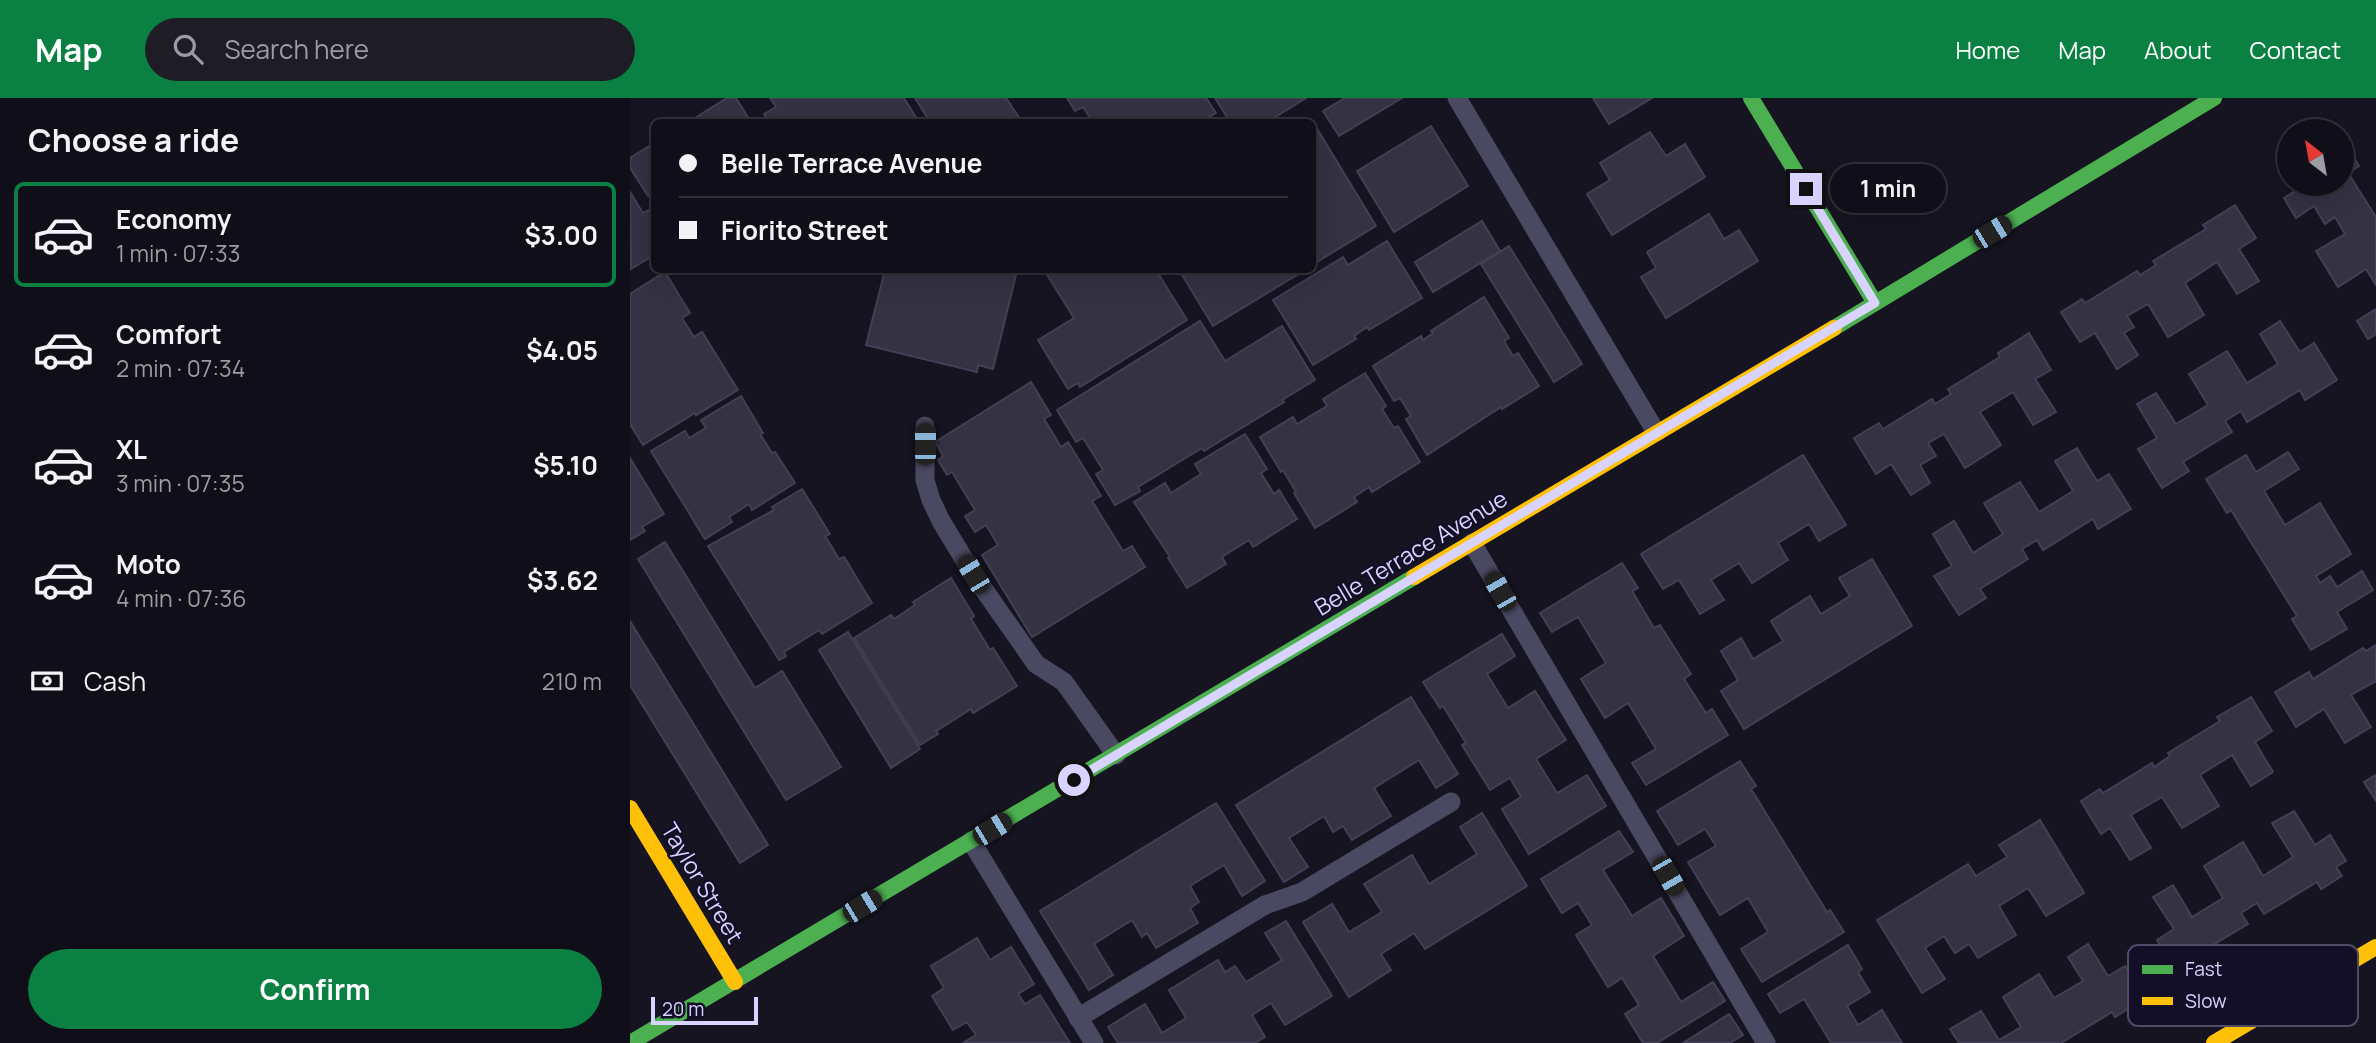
<!DOCTYPE html>
<html lang="en">
<head>
<meta charset="utf-8">
<style>
	body { margin:0; font-family:Manrope,sans-serif; background:#1e1d26; color:#f1f3f6; height:100vh; display:flex; flex-direction:column; font-size:26px; white-space:nowrap }
	* { box-sizing:border-box; margin:0 }
	p { font-size:23px; color:#9c9ca2 }
	.icon { flex:none; width:38px; height:38px; fill:none; stroke:currentColor; stroke-width:2; stroke-linecap:round; stroke-linejoin:round }
	.map { position:relative; flex:1; overflow:hidden }
	.drawer { display:flex; flex-direction:column; background:#100f19; width:630px }
	.drawer>* { flex:none }
	.hud { position:absolute; left:21px; top:21px; width:665px; height:154px; border-radius:10px; box-shadow:0 7px 28px #0002,0 0 0 2px #302f38; display:grid; align-content:center; height:154px; padding:0 28px; background:#100f19 }
	.needle { width:46px; rotate:329deg }
	.fabs { position:absolute; left:1647px; top:21px; display:grid; gap:14px }
	.fabs a { display:grid; place-items:center; width:77px; height:77px; border-radius:50%; background:#100f19; box-shadow:0 7px 28px #0002,0 0 0 2px #302f38; font-size:35px }
	.scale { position:absolute; left:21px; bottom:18px; width:107px; box-sizing:border-box; padding-left:7px; border:4px solid #d9d4ff; border-top:0; font-size:19px; line-height:24px; white-space:nowrap; color:#d9d4ff; -webkit-text-stroke:5px #130f26; paint-order:stroke }
	.end { position:absolute; width:32px; height:32px; margin:-16px; border:9px solid #d9d4ff; background:#111; box-shadow:0 0 0 4px #111 }
	.from { border-radius:50% }
	.bubble { position:absolute; height:49px; border-radius:24px; background:#100f19; box-shadow:0 7px 28px #0002,0 0 0 2px #302f38; font-size:23px; font-weight:700; line-height:49px; text-align:center }
	.car { position:absolute; width:21px; height:42px; margin:-21px -10px; border-radius:9px; box-shadow:0 0 5px 2px #0007; background:linear-gradient(#222 24%,#8ab4d8 0 40%,#222 0 76%,#8ab4d8 0 86%,#222 0) }
	.hud b { display:flex; align-items:center; gap:24px; height:66px; font-size:26px }
	.hud b+b { border-top:2px solid #302f38 }
	.hud i { width:18px; height:18px; background:#f1f3f6 }
	ul { padding:0; list-style:none }
	li { display:flex; align-items:center; gap:21px; height:105px; margin:0 14px 10px; padding:0 14px; border:4px solid transparent; border-radius:10px }
	li div { flex:1 }
	li b { display:block; font-size:26px }
	li em { font-style:normal; font-weight:700 }
	li.on { border-color:#0b8043 }
	li>.icon { width:63px; height:63px; stroke-width:1.5 }
	h2 { padding:0 28px; font-size:32px; line-height:84px }
	.pay { display:flex; align-items:center; gap:18px; height:77px; padding:0 28px; font-size:26px }
	.pay p { margin-inline-start:auto }
	.primary-button { display:flex; gap:14px; margin-top:auto; padding:14px 28px }
	.primary-button a { flex:1; height:80px; border-radius:42px; background:#0b8043; color:#fff; font-size:28px; font-weight:700; line-height:80px; text-align:center }
	header { display:flex; align-items:center; gap:42px; box-sizing:border-box; height:98px; padding:0 35px; background:#0b8043; color:#fff }
	header strong { font-size:33px }
	nav { display:flex; gap:38px; margin-inline-start:auto; font-size:24px }
	.search { width:490px; height:63px; background:#1e1d26; display:flex; align-items:center; gap:18px; box-sizing:border-box; padding:0 24px; border-radius:38px; color:#9c9ca2; font-size:26px }
	main { display:flex; flex:1; min-height:0 }
	.map>svg:first-child { display:block }
</style>
</head>
<body>
<header>
<strong>Map</strong>
<div class="search"><svg class="icon" aria-label="search" viewBox="0 0 24 24"><circle cx="10" cy="10" r="6"/><path d="M15 15l6 6"/></svg>Search here</div>
<nav><a>Home</a><a>Map</a><a>About</a><a>Contact</a></nav>
</header>
<main>
<section class="drawer">
<h2>Choose a ride</h2>
<ul>
<li class="on"><svg class="icon" aria-label="car" viewBox="0 0 24 24"><path d="M5 17H2v-5l4-1 3-4h7l3 4 3 1v5h-3M9 17h6M6 11h13"/><circle cx="7" cy="17" r="2"/><circle cx="17" cy="17" r="2"/></svg><div><b>Economy</b><p>1 min · 07:33</p></div><em>$3.00</em></li>
<li><svg class="icon" aria-label="car" viewBox="0 0 24 24"><path d="M5 17H2v-5l4-1 3-4h7l3 4 3 1v5h-3M9 17h6M6 11h13"/><circle cx="7" cy="17" r="2"/><circle cx="17" cy="17" r="2"/></svg><div><b>Comfort</b><p>2 min · 07:34</p></div><em>$4.05</em></li>
<li><svg class="icon" aria-label="car" viewBox="0 0 24 24"><path d="M5 17H2v-5l4-1 3-4h7l3 4 3 1v5h-3M9 17h6M6 11h13"/><circle cx="7" cy="17" r="2"/><circle cx="17" cy="17" r="2"/></svg><div><b>XL</b><p>3 min · 07:35</p></div><em>$5.10</em></li>
<li><svg class="icon" aria-label="car" viewBox="0 0 24 24"><path d="M5 17H2v-5l4-1 3-4h7l3 4 3 1v5h-3M9 17h6M6 11h13"/><circle cx="7" cy="17" r="2"/><circle cx="17" cy="17" r="2"/></svg><div><b>Moto</b><p>4 min · 07:36</p></div><em>$3.62</em></li>
</ul>
<div class="pay"><svg class="icon" aria-label="cash" viewBox="0 0 24 24"><path d="M3 7h18v10H3z"/><circle cx="12" cy="12" r="2"/></svg>Cash<p>210 m</p></div>
<div class="primary-button"><a>Confirm</a></div>
</section>
<div class="map">
<svg width="1746" height="945" viewBox="0 0 1746 945">
	<rect width="100%" height="100%" fill="#161421"/>
	<!-- building -->
	<g fill="#343243" stroke="#433f54" stroke-width="2">
		<polygon points="97,0 106,0 121,24 60,23"/>
		<polygon points="140,0 274,0 289,24 139,24 134,16 146,9"/>
		<polygon points="285,0 376,0 392,24 300,24"/>
		<polygon points="437,0 576,0 586,15 571,24 463,24 453,9 445,13"/>
		<polygon points="585,0 676,0 639,23 638,20 630,24 600,24"/>
		<polygon points="715,0 772,0 709,38 693,13"/>
		<polygon points="963,0 1022,0 979,26"/>
		<polygon points="683,24 746,128 682,167 682,24"/>
		<polygon points="801,28 838,88 764,134 727,73"/>
		<polygon points="1020,34 1036,58 1055,46 1075,79 982,137 957,96 980,82 970,65"/>
		<polygon points="1712,40 1729,68 1718,75 1746,119 1746,187 1736,171 1708,189 1686,153 1715,136 1705,119 1695,126 1684,108 1666,120 1654,100 1677,86 1712,86"/>
		<polygon points="24,45 24,97 23,95 18,98 0,70 0,60"/>
		<polygon points="0,94 13,115 19,112 24,121 24,157 1,171"/>
		<polygon points="1605,107 1626,140 1609,151 1629,183 1607,196 1587,164 1555,185 1574,217 1538,239 1518,206 1497,218 1504,229 1494,235 1508,257 1487,271 1465,235 1450,244 1431,214 1452,201 1455,205 1507,173 1510,177 1526,167 1523,163 1576,131 1573,127"/>
		<polygon points="1079,116 1094,141 1109,132 1128,163 1036,220 1011,179 1026,170 1017,154"/>
		<polygon points="852,123 870,153 803,194 785,164"/>
		<polygon points="757,143 792,200 739,232 737,229 724,238 726,241 683,267 643,202 713,159 718,167"/>
		<polygon points="879,148 952,266 924,284 851,166"/>
		<polygon points="255,172 363,172 386,177 363,271 348,267 347,274 236,247"/>
		<polygon points="414,172 526,172 557,222 450,289 448,285 438,291 408,242 444,220"/>
		<polygon points="549,172 675,172 583,228"/>
		<polygon points="35,174 60,215 52,220 64,239 72,234 108,292 66,317 65,315 13,347 0,326 0,196"/>
		<polygon points="854,199 879,240 874,243 883,258 888,255 909,288 872,311 871,309 797,357 776,321 781,318 770,300 764,303 743,268 791,238 793,242 803,235 801,233"/>
		<polygon points="1746,211 1746,236 1738,241 1727,223"/>
		<polygon points="570,223 595,263 652,228 685,282 652,302 654,304 574,353 572,350 508,389 510,393 485,407 466,376 473,372 453,340 446,344 427,312"/>
		<polygon points="1650,223 1670,254 1684,245 1707,282 1675,302 1670,292 1617,324 1611,313 1595,323 1602,334 1553,364 1559,373 1532,390 1508,351 1527,340 1507,306 1526,295 1546,326 1578,307 1559,276 1597,253 1617,285 1648,266 1630,236"/>
		<polygon points="1399,235 1421,272 1405,281 1426,314 1403,327 1383,294 1350,314 1371,347 1335,370 1314,336 1298,345 1306,358 1290,367 1300,385 1281,397 1261,366 1246,376 1224,340 1249,325 1253,331 1302,301 1305,306 1321,296 1318,291 1370,259 1368,255"/>
		<polygon points="735,275 756,308 752,311 764,330 768,328 790,364 742,394 739,389 724,399 727,404 685,430 664,395 666,394 653,372 651,374 630,339 663,319 667,326 697,308 693,301"/>
		<polygon points="401,284 421,317 414,321 431,349 438,344 471,398 462,403 493,453 502,448 515,469 402,539 352,457 368,447 356,427 345,434 335,418 345,412 322,374 317,377 308,362 313,358 305,344"/>
		<polygon points="111,298 133,335 130,336 142,355 145,354 165,385 122,412 119,406 99,419 102,424 75,441 21,353 55,333 59,340 76,330 71,322"/>
		<polygon points="615,336 637,371 631,375 644,396 649,392 667,421 623,449 619,442 592,459 596,466 557,490 538,460 540,459 504,404 535,385 541,395 571,376 565,366"/>
		<polygon points="1447,350 1467,383 1479,376 1501,411 1468,431 1463,421 1413,452 1407,442 1392,451 1398,461 1350,491 1356,500 1329,517 1304,478 1322,468 1303,436 1324,423 1343,455 1373,436 1354,405 1390,384 1409,414 1443,393 1425,363"/>
		<polygon points="1658,354 1669,371 1634,393 1655,427 1690,405 1721,456 1686,478 1690,485 1700,478 1707,489 1732,473 1743,492 1707,514 1717,531 1681,552 1662,521 1667,518 1601,412 1597,415 1576,381 1616,357 1626,374"/>
		<polygon points="1173,357 1216,427 1189,443 1179,426 1148,445 1158,462 1122,485 1109,465 1081,482 1094,502 1070,516 1049,482 1033,491 1011,456"/>
		<polygon points="0,360 34,416 12,429 15,433 0,442"/>
		<polygon points="172,391 200,436 195,438 209,461 214,459 242,505 192,536 189,532 154,554 156,558 149,562 78,448 144,412 142,409"/>
		<polygon points="35,444 125,590 152,573 211,669 156,702 8,461"/>
		<polygon points="1242,461 1282,528 1114,631 1091,593 1108,582 1091,553 1111,540 1123,561 1153,543 1141,523 1180,498 1191,516 1220,498 1209,480"/>
		<polygon points="992,465 1008,490 1002,493 1024,530 1030,527 1061,576 1054,581 1076,615 1082,611 1098,637 1016,687 1002,665 1026,651 998,605 975,620 951,581 976,565 948,519 922,534 910,515"/>
		<polygon points="321,480 344,518 341,521 360,552 363,550 387,588 343,615 341,611 306,633 308,636 290,647 224,540 261,517 264,521 285,507 283,504"/>
		<polygon points="0,523 138,747 110,765 0,587"/>
		<polygon points="218,534 290,651 261,670 189,552"/>
		<polygon points="872,536 885,558 857,576 878,610 905,593 936,642 906,661 927,695 957,677 976,708 899,756 872,711 891,699 880,680 860,692 832,647 836,645 813,608 810,610 793,584"/>
		<polygon points="1746,547 1746,583 1721,597 1741,629 1715,645 1694,611 1666,629 1645,594 1679,574 1683,581 1733,550 1736,553"/>
		<polygon points="781,599 828,676 806,690 789,662 744,690 761,718 722,742 713,728 703,734 694,718 659,740 678,769 654,784 606,707"/>
		<polygon points="1621,599 1642,633 1625,644 1643,674 1621,688 1602,657 1570,677 1589,708 1552,730 1532,699 1501,717 1521,750 1500,762 1480,730 1471,736 1451,703 1470,691 1473,695 1522,665 1524,669 1540,658 1538,655 1590,623 1587,619"/>
		<polygon points="1110,663 1126,688 1121,691 1197,814 1200,812 1214,834 1132,884 1111,851 1138,834 1118,800 1090,817 1058,764 1086,748 1075,731 1048,747 1027,713"/>
		<polygon points="1746,677 1746,703 1734,684"/>
		<polygon points="586,705 635,783 612,798 594,767 560,788 569,804 560,810 568,825 526,850 517,835 512,839 502,822 464,846 483,877 459,892 410,813"/>
		<polygon points="1664,713 1685,747 1700,737 1716,763 1706,769 1712,778 1691,791 1687,784 1634,816 1627,805 1611,815 1618,826 1565,858 1569,866 1549,878 1527,842 1544,831 1523,799 1543,787 1562,819 1593,800 1574,768 1613,744 1633,778 1663,759 1642,725"/>
		<polygon points="852,715 897,788 795,851 784,835 751,856 761,872 719,899 673,824 702,806 719,834 752,814 734,786 782,757 799,786 847,756 830,729"/>
		<polygon points="1410,722 1454,795 1416,818 1398,790 1369,808 1386,837 1348,860 1339,846 1325,855 1314,838 1295,850 1315,881 1292,895 1247,822 1338,766 1346,778 1377,759 1369,747"/>
		<polygon points="989,733 1003,754 973,772 1002,818 1031,800 1054,838 1023,858 1051,904 1083,884 1095,903 1027,945 1013,945 995,916 1009,907 992,880 978,889 946,837 962,827 948,805 932,815 911,781"/>
		<polygon points="656,823 702,898 655,927 641,905 622,917 635,939 625,945 488,945 478,929 515,906 532,935 556,920 539,892 588,862 595,874 605,868 616,884 652,862 635,835"/>
		<polygon points="347,840 360,862 381,849 404,886 388,896 395,906 410,897 440,945 333,945 346,937 337,924 323,932 302,898 314,890 301,868"/>
		<polygon points="1458,846 1478,878 1495,868 1515,900 1485,919 1482,914 1431,945 1329,945 1320,931 1351,913 1369,942 1391,929 1373,899 1409,876 1424,900 1453,883 1438,859"/>
		<polygon points="1218,847 1232,871 1228,874 1240,894 1217,908 1228,927 1252,912 1272,945 1201,945 1174,901 1150,915 1138,896"/>
		<polygon points="1099,916 1113,937 1100,945 1053,945"/>
	</g>
	<g fill="none" stroke-linecap="round" stroke-linejoin="round">
		<!-- lane -->
		<g stroke="#4a4962" stroke-width="19">
			<polyline points="827,0 1026,334"/>
			<polyline points="295,328 295,382 301,402 311,423 343,476 406,566 434,584 486,657"/>
			<polyline points="842,445 1136,945"/>
			<polyline points="341,743 464,945"/>
			<polyline points="448,920 635,807 672,794 821,704"/>
		</g>
		<!-- fast -->
		<g stroke="#4caf50" stroke-width="16">
			<polyline points="1121,0 1245,205"/>
			<polyline points="1204,230 1584,0"/>
			<polyline points="0,945 784,479"/>
		</g>
		<!-- slow -->
		<g stroke="#ffc107" stroke-width="16">
			<polyline points="784,479 1204,230"/>
			<polyline points="0,710 105,884"/>
			<polyline points="1584,945 1746,849"/>
		</g>
	</g>
	<g fill="none" stroke-linecap="round" stroke-linejoin="round">
		<!-- route -->
		<polyline stroke="#d9d4ff" stroke-width="9" points="444,682 1245,205 1176,91"/>
	</g>
	<g text-anchor="middle" stroke-width="5" stroke-linejoin="round" paint-order="stroke">
		<!-- street labels -->
		<g font-size="23" fill="#d9d4ff" stroke="#130f26">
			<text transform="translate(781 455) rotate(-31)" y="8">Belle Terrace Avenue</text>
			<text transform="translate(72 785) rotate(59)" y="8">Taylor Street</text>
		</g>
	</g>
	<!-- legend -->
	<rect x="1498" y="847" width="230" height="81" rx="10" fill="#130f26" stroke="#4e4a67" stroke-width="2"/>
	<rect x="1512" y="867" width="31" height="9" fill="#4caf50"/>
	<rect x="1512" y="899" width="31" height="8" fill="#ffc107"/>
	<g font-size="19" fill="#d9d4ff">
		<text x="1555" y="878">Fast</text>
		<text x="1555" y="910">Slow</text>
	</g>
</svg>
<div class="fabs">
<a><svg class="needle" viewBox="-14 -14 28 28"><path d="M0-13l5 13h-10z" fill="#e53935"/><path d="M0 13l5-13h-10z" fill="#9c9ca2"/></svg></a>
</div>
<div class="scale">20 m</div>
<i class="end from" style="left:444px;top:682px"></i>
<i class="end" style="left:1176px;top:91px"></i>
<div class="bubble" style="left:1200px;top:66px;width:116px">1 min</div>
<i class="car" style="left:1362px;top:134px;rotate:59deg"></i>
<i class="car" style="left:295px;top:346px;rotate:0deg"></i>
<i class="car" style="left:343px;top:476px;rotate:329deg"></i>
<i class="car" style="left:870px;top:493px;rotate:330deg"></i>
<i class="car" style="left:362px;top:731px;rotate:59deg"></i>
<i class="car" style="left:1038px;top:778px;rotate:150deg"></i>
<i class="car" style="left:232px;top:808px;rotate:59deg"></i>
<div class="hud">
<b><i class="from"></i>Belle Terrace Avenue</b>
<b><i></i>Fiorito Street</b>
</div>
</div>
</main>
</body>
</html>
